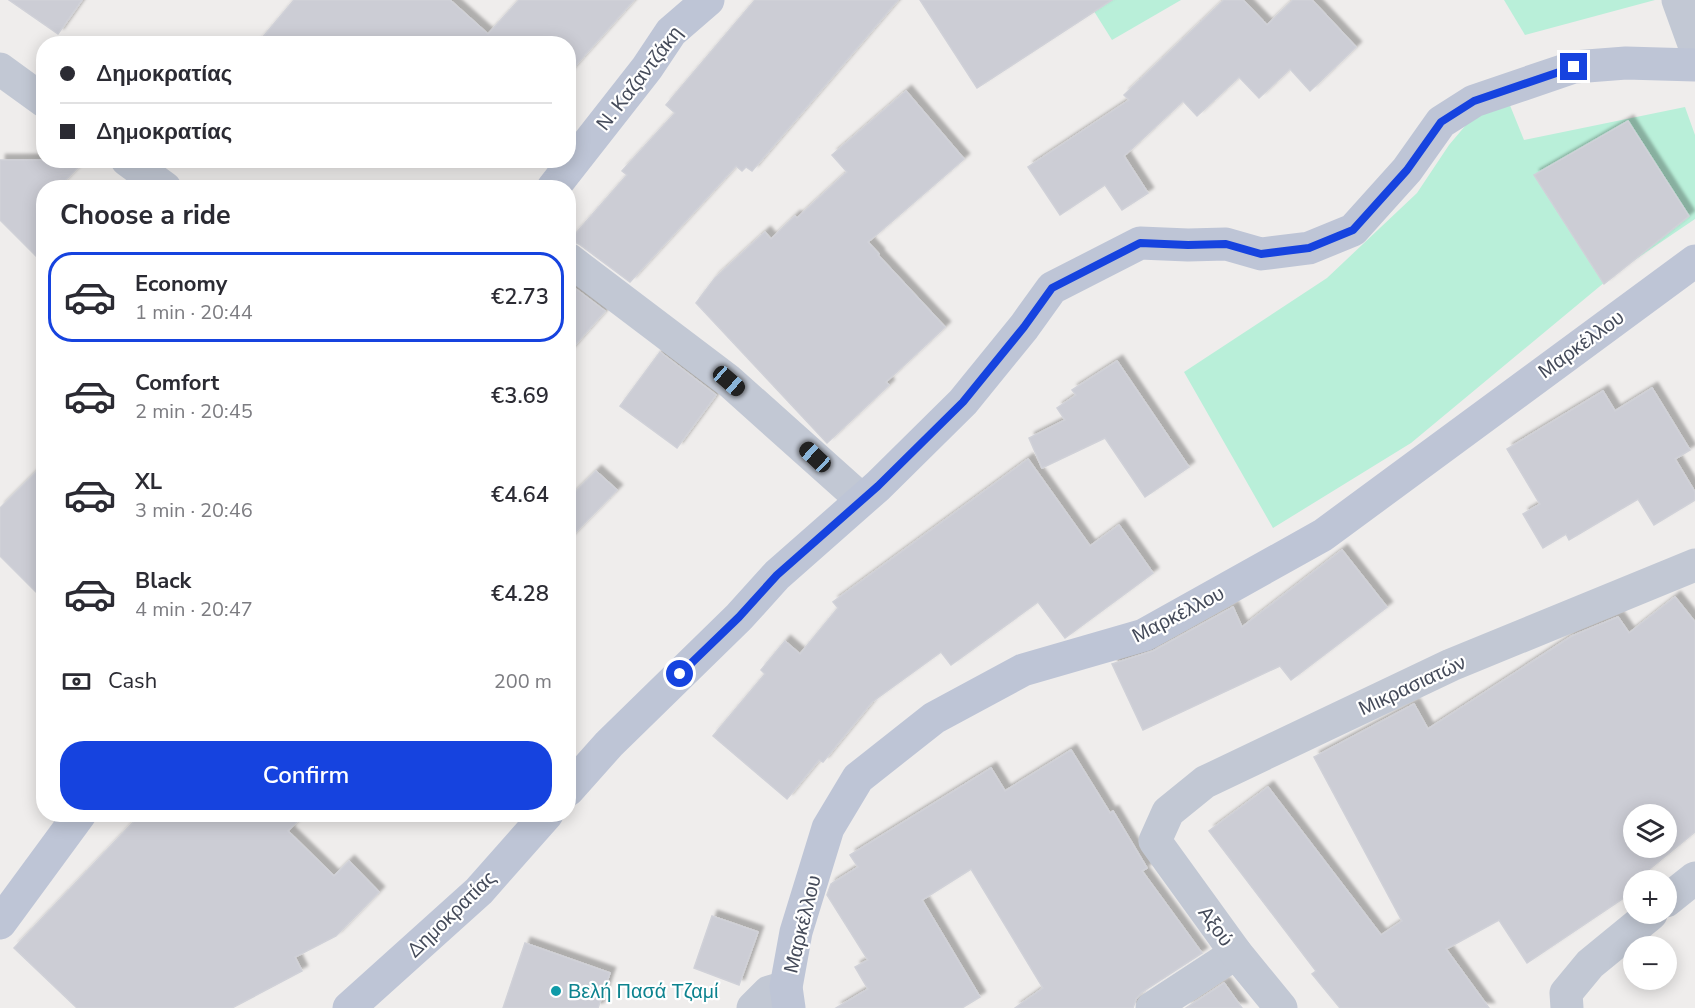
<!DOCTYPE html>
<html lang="en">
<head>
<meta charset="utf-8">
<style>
	body { margin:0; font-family:"Nunito Sans",sans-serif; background:#f7f7f7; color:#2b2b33; height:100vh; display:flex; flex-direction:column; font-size:22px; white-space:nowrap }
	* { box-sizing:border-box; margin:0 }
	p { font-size:20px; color:#7c7c81 }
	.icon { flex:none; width:33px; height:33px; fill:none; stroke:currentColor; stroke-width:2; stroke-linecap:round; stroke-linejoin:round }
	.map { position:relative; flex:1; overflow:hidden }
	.side { position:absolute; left:36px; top:180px; width:540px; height:642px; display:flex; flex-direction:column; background:#fff; border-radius:24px; box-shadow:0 3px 15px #0003 }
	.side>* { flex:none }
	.top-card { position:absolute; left:36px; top:36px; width:540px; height:132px; border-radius:24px; box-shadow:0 3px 15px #0003; display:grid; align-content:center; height:132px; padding:0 24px; background:#fff }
	.tools { position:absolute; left:1623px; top:804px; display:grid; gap:12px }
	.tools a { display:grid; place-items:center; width:54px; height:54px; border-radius:50%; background:#fff; box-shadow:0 3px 15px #0003; font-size:30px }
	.end { position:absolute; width:27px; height:27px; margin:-14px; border:8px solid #1643df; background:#fff; box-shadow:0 0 0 3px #fff }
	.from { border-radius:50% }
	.car { position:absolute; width:18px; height:36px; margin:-18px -9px; border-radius:8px; box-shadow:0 0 4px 2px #0007; background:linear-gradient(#222 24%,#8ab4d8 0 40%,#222 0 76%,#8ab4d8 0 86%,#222 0) }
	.top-card b { display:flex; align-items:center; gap:21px; height:57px; font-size:22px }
	.top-card b+b { border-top:2px solid #e1e1e2 }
	.top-card i { width:15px; height:15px; background:#2b2b33 }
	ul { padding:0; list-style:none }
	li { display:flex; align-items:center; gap:18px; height:90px; margin:0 12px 9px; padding:0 12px; border:3px solid transparent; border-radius:24px }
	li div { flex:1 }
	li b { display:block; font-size:22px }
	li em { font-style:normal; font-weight:600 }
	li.current { border-color:#1643df }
	li>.icon { width:54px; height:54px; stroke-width:1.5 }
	h2 { padding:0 24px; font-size:27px; line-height:72px }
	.pay { display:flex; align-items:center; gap:15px; height:66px; padding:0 24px; font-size:22px }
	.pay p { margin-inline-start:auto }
	.cta { display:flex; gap:12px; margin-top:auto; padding:12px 24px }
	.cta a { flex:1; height:69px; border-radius:24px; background:#1643df; color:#fff; font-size:24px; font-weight:600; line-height:69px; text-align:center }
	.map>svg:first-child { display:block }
</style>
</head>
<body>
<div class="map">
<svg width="1695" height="1008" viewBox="0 0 1695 1008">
	<defs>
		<filter id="shadow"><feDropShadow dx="5.5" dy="-5.5" stdDeviation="1.5" flood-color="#0004"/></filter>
	</defs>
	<rect width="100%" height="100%" fill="#efedec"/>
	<!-- green -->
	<g fill="#b9efd9">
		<polygon points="1087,0 1181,0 1112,40"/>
		<polygon points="1504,0 1655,0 1525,35"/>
		<polygon points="1507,98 1524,140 1685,107 1695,135 1695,219 1617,272 1411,443 1273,528 1184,372 1327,278 1417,193 1449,145 1482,106"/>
	</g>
	<!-- building -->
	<g fill="#cccdd5" stroke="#d0d1d8" stroke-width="1.5" fill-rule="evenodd" filter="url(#shadow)">
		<polygon points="9,0 82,0 58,34"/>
		<polygon points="294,0 450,0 488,34 519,0 634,0 568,74 568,44 257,44"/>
		<polygon points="755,0 898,0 752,171 746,167 742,171 736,166 630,282 579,244 570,240 627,175 622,171 675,113 666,105"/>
		<polygon points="920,0 1112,0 977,88"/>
		<polygon points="1224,0 1243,0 1267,25 1293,0 1312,0 1356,47 1310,91 1290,69 1259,98 1239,77 1197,116 1183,101 1124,156 1148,193 1122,210 1105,185 1060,215 1028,167 1129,100 1124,95"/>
		<polygon points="906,91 964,159 868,242 879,254 878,255 945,327 886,382 889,385 827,443 696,303 715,278 765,232 771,239 795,216 797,218 847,172 832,155"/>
		<polygon points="1628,121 1689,216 1604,284 1534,175"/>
		<polygon points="0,160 85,160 58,188 44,188 44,264 0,220"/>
		<polygon points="568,283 605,311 568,353"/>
		<polygon points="660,352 716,395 677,448 620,406"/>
		<polygon points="1117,361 1189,467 1145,497 1105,438 1042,468 1029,438 1065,420 1057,408 1076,395 1072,390"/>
		<polygon points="1652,388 1690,450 1675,459 1695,492 1695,500 1654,525 1638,499 1569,540 1566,534 1543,548 1523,514 1540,504 1507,449 1603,391 1615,411"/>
		<polygon points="1028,459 1090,546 1119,525 1153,573 1065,638 1038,602 951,665 941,652 872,702 823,762 819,760 787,799 713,736 765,674 761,670 785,641 800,654 838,608 833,602"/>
		<polygon points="44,464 44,600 0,556 0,508"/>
		<polygon points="596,471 617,490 568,540 568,499"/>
		<polygon points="1342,550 1387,607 1291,680 1280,666 1143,730 1112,664 1153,651 1233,607 1242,627"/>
		<path d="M1675 597 1695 622V832L1636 880H1634V891L1527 963 1499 920 1446 949 1489 1008H1340L1312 974 1316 971 1209 831 1268 787 1381 935 1402 921 1314 757 1414 704 1428 729 1572 636 1618 617 1629 633ZM1634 814H1666V848H1634Z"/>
		<polygon points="1071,750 1110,813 1113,811 1147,868 1142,871 1202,953 1142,992 1136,999 1133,1008 1015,1008 1043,988 971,869 922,900 980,997 962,1008 836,1008 868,989 855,967 868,960 827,895 831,884 858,867 850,855 991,768 1005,791"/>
		<polygon points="141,814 304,814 288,831 334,876 349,861 379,892 336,936 295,957 302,971 232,1008 77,1008 14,948"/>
		<polygon points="712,916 758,932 739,985 694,968"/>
		<polygon points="525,943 610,973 598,1008 503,1008"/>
		<polygon points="1224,983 1242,1008 1186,1008"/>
	</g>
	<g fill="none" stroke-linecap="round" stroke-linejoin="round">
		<!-- street -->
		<g stroke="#c2c8d4" stroke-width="33">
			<polyline points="1678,0 1695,47"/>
			<polyline points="0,69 44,101"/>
			<polyline points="127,160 165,188"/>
			<polyline points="568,259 729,381 861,499"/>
			<polyline points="1666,901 1695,878"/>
			<polyline points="753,1008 769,992 786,987"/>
			<polyline points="1152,1008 1236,953"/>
			<polyline points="1281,1008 1236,953 1155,841 1168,812 1205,782 1451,665 1695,565"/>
			<polyline points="1567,1008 1566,993 1590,964 1651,914"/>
		</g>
		<!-- secondary -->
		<g stroke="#bec5d6" stroke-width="33">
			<polyline points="553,188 647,68 671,32 708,0"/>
			<polyline points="568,790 609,744 739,617 777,575 878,486 963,402 1024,327 1052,288 1140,243 1188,245 1226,244 1261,254 1309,248 1353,230 1407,170 1441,122 1474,101 1574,67 1626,63 1695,65"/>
			<polyline points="0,923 80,814"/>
			<polyline points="349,1008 479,891 547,814"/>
			<polyline points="789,1008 786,987 796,932 828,828 858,778 934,718 1023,670 1144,635 1323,535 1695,261"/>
		</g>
	</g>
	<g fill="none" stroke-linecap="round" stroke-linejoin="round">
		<!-- route -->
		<polyline stroke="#1643df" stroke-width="8" points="680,674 739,617 777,575 878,486 963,402 1024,327 1052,288 1140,243 1188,245 1226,244 1261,254 1309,248 1353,230 1407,170 1441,122 1474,101 1574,67"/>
	</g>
	<!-- markers -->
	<circle fill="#0f9aa8" stroke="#fff" stroke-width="2" cx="556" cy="991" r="6"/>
	<g text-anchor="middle" stroke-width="4.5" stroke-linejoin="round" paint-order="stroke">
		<!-- street labels -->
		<g font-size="20" fill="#454b5a" stroke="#fff">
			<text transform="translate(639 78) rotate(-52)" y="7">Ν. Καζαντζάκη</text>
			<text transform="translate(1581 344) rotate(-36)" y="7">Μαρκέλλου</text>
			<text transform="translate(1178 614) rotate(-27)" y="7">Μαρκέλλου</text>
			<text transform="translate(1412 685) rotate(-25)" y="7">Μικρασιατών</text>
			<text transform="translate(451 914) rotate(-44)" y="7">Δημοκρατίας</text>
			<text transform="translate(802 924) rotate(-76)" y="7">Μαρκέλλου</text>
			<text transform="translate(1216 926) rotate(54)" y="7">Αξού</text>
		</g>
		<!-- culture labels -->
		<g font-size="20" fill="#0d838f" stroke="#fff" text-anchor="start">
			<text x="568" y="998">Βελή Πασά Τζαμί</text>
		</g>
	</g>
</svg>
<div class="tools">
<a><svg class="icon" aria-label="layers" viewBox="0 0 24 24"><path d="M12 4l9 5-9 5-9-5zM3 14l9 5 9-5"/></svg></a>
<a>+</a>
<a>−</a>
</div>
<i class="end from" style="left:680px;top:674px"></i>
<i class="end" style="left:1574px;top:67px"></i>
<i class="car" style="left:729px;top:381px;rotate:131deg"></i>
<i class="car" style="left:815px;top:457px;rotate:313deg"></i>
<div class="top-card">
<b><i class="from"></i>Δημοκρατίας</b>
<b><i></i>Δημοκρατίας</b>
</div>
<section class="side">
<h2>Choose a ride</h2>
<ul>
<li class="current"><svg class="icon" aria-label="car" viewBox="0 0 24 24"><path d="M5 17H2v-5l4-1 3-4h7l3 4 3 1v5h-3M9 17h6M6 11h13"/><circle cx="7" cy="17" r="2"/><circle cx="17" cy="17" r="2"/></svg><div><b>Economy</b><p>1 min · 20:44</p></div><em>€2.73</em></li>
<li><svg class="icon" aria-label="car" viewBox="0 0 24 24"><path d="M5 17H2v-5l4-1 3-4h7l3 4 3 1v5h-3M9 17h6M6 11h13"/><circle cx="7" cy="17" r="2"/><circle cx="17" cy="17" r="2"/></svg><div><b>Comfort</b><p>2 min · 20:45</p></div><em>€3.69</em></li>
<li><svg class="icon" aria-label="car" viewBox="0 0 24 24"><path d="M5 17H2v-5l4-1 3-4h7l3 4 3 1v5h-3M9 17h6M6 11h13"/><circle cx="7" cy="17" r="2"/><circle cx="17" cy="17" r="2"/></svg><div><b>XL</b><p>3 min · 20:46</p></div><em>€4.64</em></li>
<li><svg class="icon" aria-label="car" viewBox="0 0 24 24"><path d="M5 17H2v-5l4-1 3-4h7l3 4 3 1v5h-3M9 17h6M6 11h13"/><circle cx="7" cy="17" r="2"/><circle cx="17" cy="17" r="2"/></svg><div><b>Black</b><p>4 min · 20:47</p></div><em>€4.28</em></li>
</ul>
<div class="pay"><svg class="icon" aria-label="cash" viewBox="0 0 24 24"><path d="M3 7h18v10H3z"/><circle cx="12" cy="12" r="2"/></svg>Cash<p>200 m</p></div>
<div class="cta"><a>Confirm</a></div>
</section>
</div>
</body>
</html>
